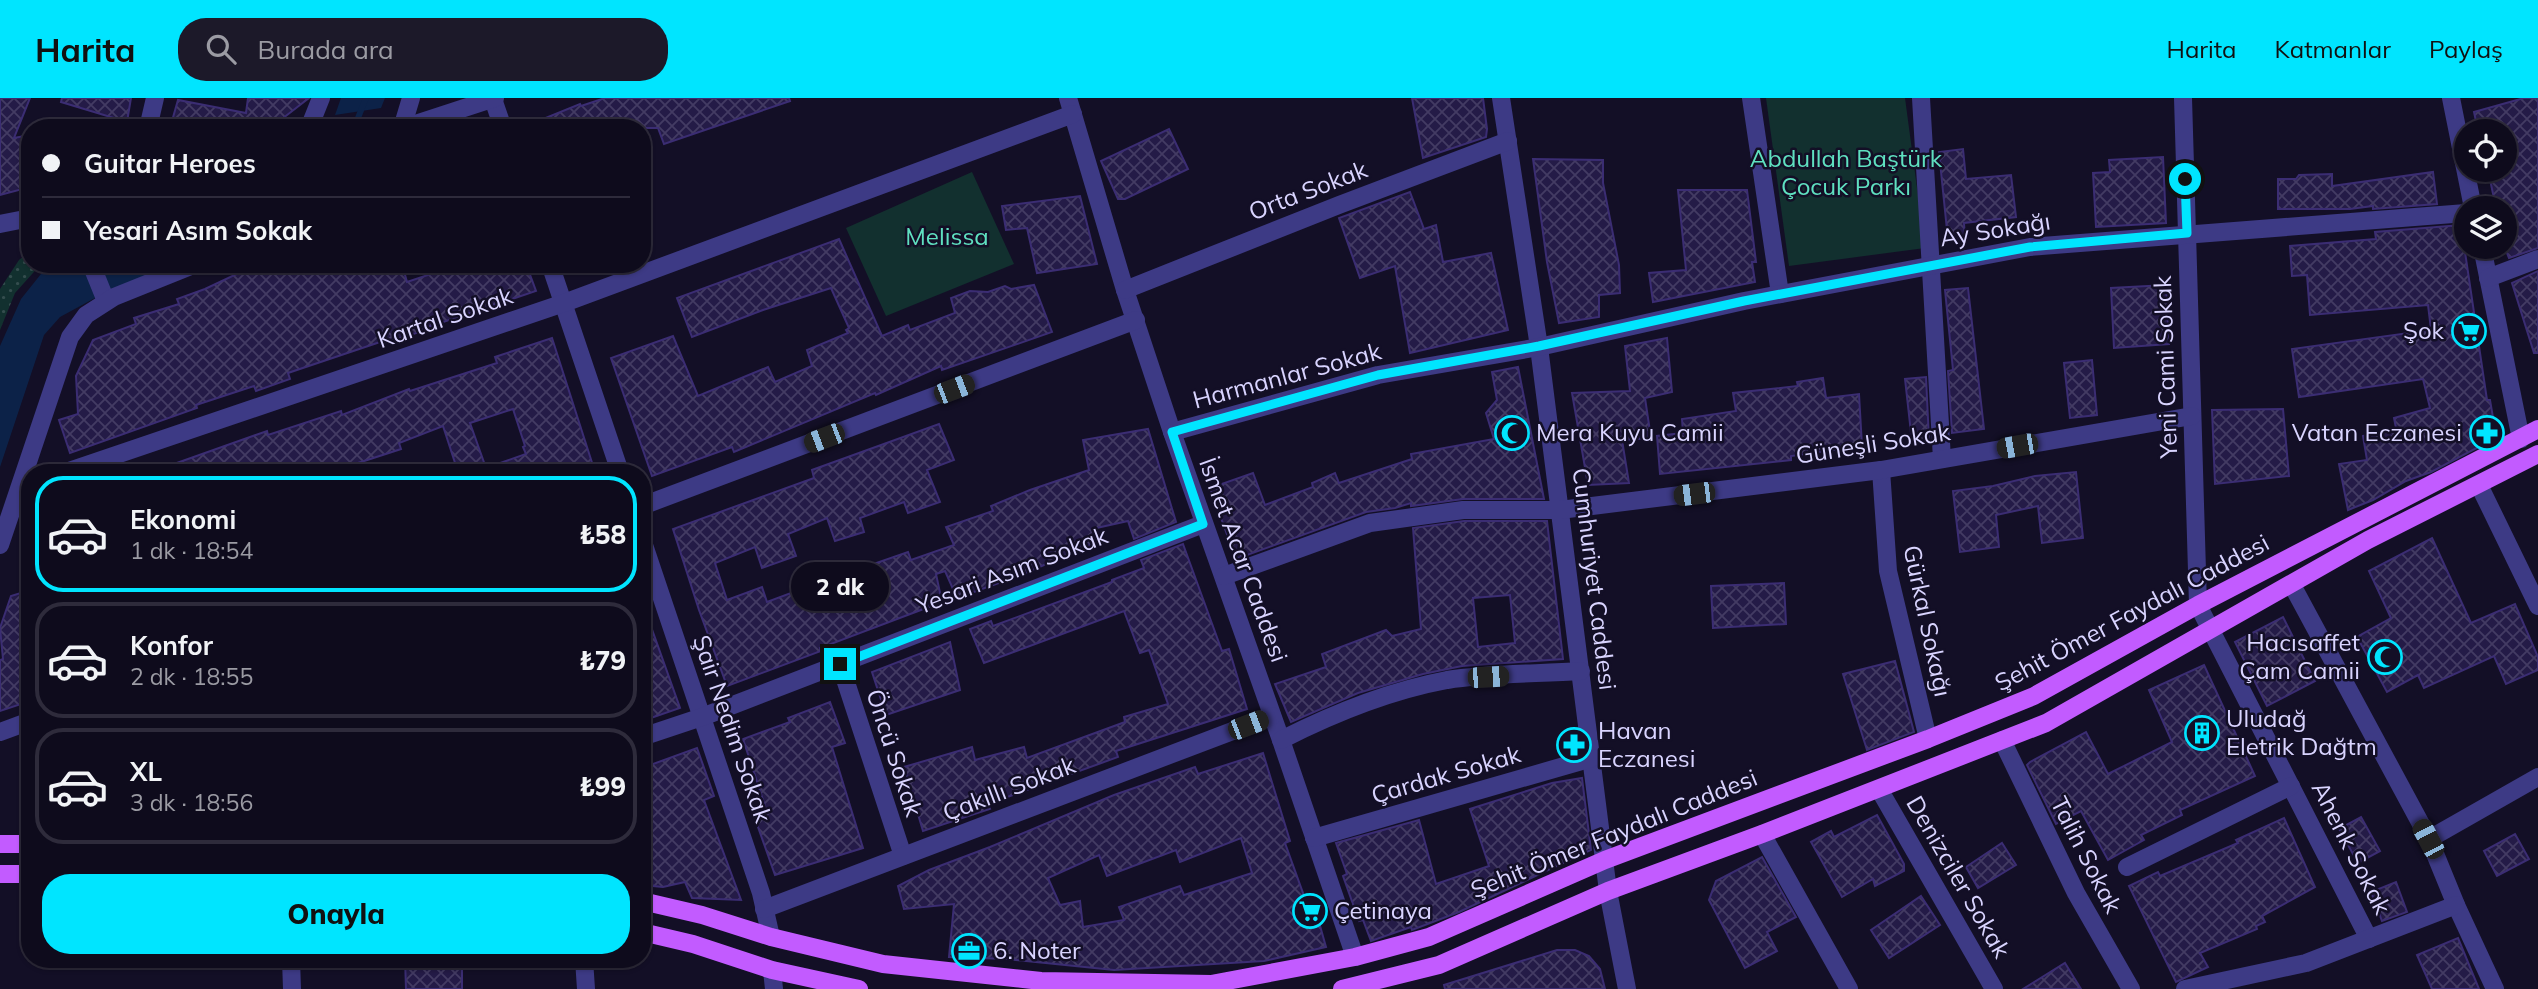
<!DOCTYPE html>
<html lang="tr">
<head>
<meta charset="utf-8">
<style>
	body { margin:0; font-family:Mulish,sans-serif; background:#1c1929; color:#f1f3f6; height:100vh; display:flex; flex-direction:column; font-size:26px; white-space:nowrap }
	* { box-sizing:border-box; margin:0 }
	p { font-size:23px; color:#9b9ba3 }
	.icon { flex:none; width:38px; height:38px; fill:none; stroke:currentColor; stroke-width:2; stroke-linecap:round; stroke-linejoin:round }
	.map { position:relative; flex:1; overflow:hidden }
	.side { position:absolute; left:21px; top:366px; width:630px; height:504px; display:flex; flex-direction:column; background:#0e0b1c; border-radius:28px; box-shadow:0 2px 5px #0004,0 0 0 2px #2e2b3b }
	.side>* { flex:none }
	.top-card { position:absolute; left:21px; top:21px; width:630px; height:154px; border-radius:28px; box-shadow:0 2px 5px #0004,0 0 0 2px #2e2b3b; display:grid; align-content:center; height:154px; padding:0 21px; background:#0e0b1c }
	.tools { position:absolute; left:2454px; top:21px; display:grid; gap:14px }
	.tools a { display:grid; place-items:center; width:63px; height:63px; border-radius:50%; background:#0e0b1c; box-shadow:0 2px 5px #0004,0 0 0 2px #2e2b3b; font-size:35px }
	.end { position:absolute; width:32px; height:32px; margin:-16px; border:9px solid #00e5ff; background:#111; box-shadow:0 0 0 4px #111 }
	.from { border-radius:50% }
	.bubble { position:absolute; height:49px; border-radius:24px; background:#0e0b1c; box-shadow:0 2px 5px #0004,0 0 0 2px #2e2b3b; font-size:23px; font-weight:800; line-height:49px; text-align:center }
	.car { position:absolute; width:21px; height:42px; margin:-21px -10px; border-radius:9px; box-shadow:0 0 5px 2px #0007; background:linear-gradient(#222 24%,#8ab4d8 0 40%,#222 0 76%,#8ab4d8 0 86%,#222 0) }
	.top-card b { display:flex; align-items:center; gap:24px; height:66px; font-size:26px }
	.top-card b+b { border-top:2px solid #2e2b3b }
	.top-card i { width:18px; height:18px; background:#f1f3f6 }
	ul { padding:12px 0 0; list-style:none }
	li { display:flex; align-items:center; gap:21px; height:116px; margin:0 14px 10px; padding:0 7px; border:4px solid #2e2b3b; border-radius:28px }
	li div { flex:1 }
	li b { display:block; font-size:26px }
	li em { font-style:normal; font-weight:800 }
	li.selected { border-color:#00e5ff }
	li>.icon { width:63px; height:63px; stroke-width:1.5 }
	.cta { display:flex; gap:14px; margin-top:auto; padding:14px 21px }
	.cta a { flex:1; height:80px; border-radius:28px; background:#00e5ff; color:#111; font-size:28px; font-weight:800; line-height:80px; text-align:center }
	header { display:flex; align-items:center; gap:42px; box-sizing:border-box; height:98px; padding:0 35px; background:#00e5ff; color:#111 }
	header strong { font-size:33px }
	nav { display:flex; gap:38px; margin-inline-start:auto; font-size:24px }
	.search { width:490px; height:63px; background:#1c1929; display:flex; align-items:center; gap:18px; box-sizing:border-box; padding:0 24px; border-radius:28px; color:#9b9ba3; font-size:26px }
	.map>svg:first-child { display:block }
</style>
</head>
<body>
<header>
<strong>Harita</strong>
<div class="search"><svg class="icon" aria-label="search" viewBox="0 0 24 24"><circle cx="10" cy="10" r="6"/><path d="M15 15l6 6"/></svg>Burada ara</div>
<nav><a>Harita</a><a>Katmanlar</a><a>Paylaş</a></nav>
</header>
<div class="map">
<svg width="2538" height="891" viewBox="0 0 2538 891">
	<defs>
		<pattern id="grass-dots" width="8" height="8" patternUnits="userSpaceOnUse" patternTransform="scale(1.75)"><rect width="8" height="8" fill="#12302f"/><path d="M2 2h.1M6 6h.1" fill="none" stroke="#344d4e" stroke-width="1.8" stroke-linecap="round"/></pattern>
		<pattern id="building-cross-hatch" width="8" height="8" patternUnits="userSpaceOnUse" patternTransform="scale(1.75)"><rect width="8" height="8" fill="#241b47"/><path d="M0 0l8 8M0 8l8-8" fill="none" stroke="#433b63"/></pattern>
	</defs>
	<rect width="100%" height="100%" fill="#130f26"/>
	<!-- grass -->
	<polygon fill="url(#grass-dots)" points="30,153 30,166 41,166 15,195 0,232 0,191 19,162"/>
	<!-- green -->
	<g fill="#12302f">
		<polygon points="1766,0 1905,0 1925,150 1789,168"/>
		<polygon points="972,74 1014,166 886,218 846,130"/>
	</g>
	<!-- water -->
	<g fill="#0c2248">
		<polygon points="341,0 385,0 381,10 335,17"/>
		<polygon points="49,166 182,166 95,200 60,219 44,237 0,369 0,248 21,201"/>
	</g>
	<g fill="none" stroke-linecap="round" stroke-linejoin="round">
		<!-- stream -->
		<polyline stroke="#0c2248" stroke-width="6" points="354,30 366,0"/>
	</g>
	<!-- building -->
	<g fill="url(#building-cross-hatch)" stroke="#3b2d73" stroke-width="2" fill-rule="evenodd">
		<polygon points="0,0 30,0 14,40 30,37 30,89 0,97"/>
		<polygon points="62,0 131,0 127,24 61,4"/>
		<polygon points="248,0 309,0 278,24 277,30 170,30 178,2 246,15"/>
		<polygon points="605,0 789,0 790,3 664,46 658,30 521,30 580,6 581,8"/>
		<polygon points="1412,0 1483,0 1487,31 1486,39 1423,60"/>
		<polygon points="2524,0 2538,0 2538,150 2509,160 2504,148 2504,110 2496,110 2488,72 2504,72 2504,33 2478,33 2474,14"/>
		<polygon points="1169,31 1188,71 1125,101 1118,101 1101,63"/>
		<polygon points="1963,51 1966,81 2011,77 2016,119 1964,125 1965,140 1948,142 1939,54"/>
		<polygon points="2163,59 2166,125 2096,129 2093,75 2110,74 2109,62"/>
		<polygon points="1533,61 1603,62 1603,85 1619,167 1620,195 1599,197 1599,219 1559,225 1547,164"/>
		<polygon points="2433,74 2437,106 2373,111 2373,108 2350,111 2278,111 2278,81 2296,81 2299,77 2332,76 2332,88"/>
		<polygon points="1678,92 1747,92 1756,164 1752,164 1755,184 1653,204 1649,175 1686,172"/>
		<polygon points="1410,94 1424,131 1436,127 1443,164 1491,155 1508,232 1410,255 1395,168 1360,180 1339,120"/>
		<polygon points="1080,98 1097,166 1037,175 1027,130 1006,132 1002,108"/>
		<polygon points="2461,127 2487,302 2490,302 2496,337 2492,342 2431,374 2406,383 2373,402 2348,412 2339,366 2367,362 2363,338 2396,330 2394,320 2430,310 2423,281 2299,299 2292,251 2431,232 2428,207 2310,217 2307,177 2292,178 2290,148 2376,141 2375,134"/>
		<polygon points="839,141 882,238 908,227 910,232 955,215 951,200 970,193 988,194 1005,188 1011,191 1034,187 1052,234 942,272 941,268 876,297 875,295 734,354 732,349 652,378 611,260 673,238 698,298 768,269 775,284 812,268 807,252 848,235 846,232 849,230 831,190 763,212 692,239 677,200"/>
		<polygon points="258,166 402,166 407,184 461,166 526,166 536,193 422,231 423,233 387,244 386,242 288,275 290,281 256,293 254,288 196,307 197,310 70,355 59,322 78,316 76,278 93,242 136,226 134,220 179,206 177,201 205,191"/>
		<polygon points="2538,173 2538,255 2534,255 2512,185"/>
		<polygon points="2166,187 2169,246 2114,250 2111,190"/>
		<polygon points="1968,190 1984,331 1952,335 1948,273 1953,272 1945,192"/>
		<path d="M552 240 595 374H458L443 328 399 345 401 351 358 365 361 374H157V372L267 333 268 337 341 313 342 317 409 291 410 293 497 265 495 259ZM513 311 525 348 523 349 526 356 486 370 470 325Z"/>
		<polygon points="1667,240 1672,294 1645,300 1651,340 1622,342 1629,385 1588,387 1572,295 1630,293 1625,248"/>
		<polygon points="2092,262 2097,317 2070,320 2064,265"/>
		<polygon points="1518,269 1544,401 1463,401 1411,408 1411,405 1395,410 1366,414 1236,461 1210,390 1253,375 1265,407 1313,389 1312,385 1335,375 1339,385 1412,361 1411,356 1494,341 1486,315 1497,302 1492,274"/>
		<polygon points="1926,279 1929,342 1912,344 1905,281"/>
		<polygon points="1823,280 1826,300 1859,296 1862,348 1791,358 1791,362 1660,376 1657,338 1683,335 1682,321 1736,313 1733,295 1798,288 1797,284"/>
		<polygon points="2283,311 2289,378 2215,386 2212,312"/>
		<polygon points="939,326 954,362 927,372 940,404 908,415 904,404 860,420 864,434 835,443 827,420 788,436 796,458 762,470 755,449 715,465 727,502 762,489 767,504 842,476 849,494 882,482 876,465 908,454 911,462 954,447 946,429 993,413 991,408 1030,392 1089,372 1083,342 1148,331 1176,424 1134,441 1128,423 1092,431 1097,444 1021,477 957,500 945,473 936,476 942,504 820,550 821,553 727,588 699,512 673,431 814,380 812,372"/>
		<polygon points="2076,374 2083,440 2042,445 2038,408 1996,417 1999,449 1960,454 1953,393 1993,388 2035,378"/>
		<path d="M1464 423H1547L1563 561 1462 568 1423 576 1358 595 1291 624 1275 586 1326 569 1322 556 1386 532 1392 538 1421 531 1413 430ZM1510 497 1515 545 1478 549 1473 500Z"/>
		<polygon points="2432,440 2471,525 2515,506 2538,559 2538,572 2506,586 2494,558 2424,590 2418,577 2387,594 2357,539 2391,520 2369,473"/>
		<polygon points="1183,446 1222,553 1229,551 1247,611 1116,653 1118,659 988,706 990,711 923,733 904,669 972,649 975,662 1024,649 1027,660 1125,624 1124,619 1168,606 1149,552 1140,555 1124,513 984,565 970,531 991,523 993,528 1112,484 1112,482 1144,470 1141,462"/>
		<polygon points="1784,485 1786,526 1713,530 1711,488"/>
		<polygon points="30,492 30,603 0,613 0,562 3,561 0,530 11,498"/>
		<polygon points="642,509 644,509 680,610 642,623"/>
		<polygon points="2283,519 2315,583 2267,608 2235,544"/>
		<polygon points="950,544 960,592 886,617 872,574"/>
		<polygon points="1895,563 1914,634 1867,652 1843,576"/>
		<polygon points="2204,567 2255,678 2180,712 2182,717 2141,737 2144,742 2108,762 2081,713 2056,726 2027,667 2030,664 2086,634 2108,676 2172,644 2149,592"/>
		<polygon points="830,604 845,645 832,649 863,750 775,777 752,712 765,708 743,641 790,624 788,620"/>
		<polygon points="697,650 714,698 704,702 741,802 692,800 685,784 663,789 653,788 647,774 642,775 642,670"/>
		<path d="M1263 655 1290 743 1285 745 1307 806 1313 803 1326 849 1264 863 1114 872 1007 861 949 859 954 806 904 811 898 788 929 772 990 749 1114 697 1195 669 1198 676ZM1241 740 1252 775 1184 797 1180 788 1119 809 1124 822 1083 829 1080 803 1060 807 1048 780 1099 757 1107 778 1176 752 1180 764Z"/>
		<polygon points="1582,680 1591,752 1459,814 1412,832 1411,829 1371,843 1363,822 1359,823 1343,778 1347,776 1336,745 1419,722 1436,786 1489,768 1470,711 1552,685"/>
		<polygon points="1877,717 1904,766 1904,773 1875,788 1873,781 1842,799 1811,744 1831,733 1834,739"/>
		<polygon points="2361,719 2380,753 2358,765 2339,731"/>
		<polygon points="2284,720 2315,789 2262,818 2265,824 2256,828 2257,831 2200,855 2208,869 2176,884 2129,788 2158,774 2160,778 2238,745 2236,742"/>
		<polygon points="2515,736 2529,761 2497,778 2484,753"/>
		<polygon points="2002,745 2016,767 1978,790 1966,769"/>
		<polygon points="1762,759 1796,819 1767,834 1777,853 1745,870 1709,802 1716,783"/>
		<polygon points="2396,784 2407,814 2382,823 2371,794"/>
		<polygon points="1921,798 1940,827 1889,860 1871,832"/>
		<polygon points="2458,840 2479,891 2432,891 2417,857"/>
		<polygon points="1557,852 1575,852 1589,858 1600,871 1605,891 1445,891 1444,887"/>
		<polygon points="405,861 462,861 462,891 406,891"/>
		<polygon points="2065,865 2081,891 2023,891"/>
	</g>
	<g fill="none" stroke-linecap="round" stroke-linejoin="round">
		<!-- street -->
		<g stroke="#3d3a85" stroke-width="18">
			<polyline points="1068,0 1125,192 1172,334 1281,642 1355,859"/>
			<polyline points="1501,0 1539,249 1608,793 1627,891"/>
			<polyline points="1751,0 1780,196"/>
			<polyline points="1921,0 1942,361"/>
			<polyline points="2183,0 2198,507 2369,841"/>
			<polyline points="2451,0 2473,110"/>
			<polyline points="493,1 503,30"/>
			<polyline points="148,30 155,0"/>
			<polyline points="309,30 321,0"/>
			<polyline points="402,30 411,0"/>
			<polyline points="403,30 495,0"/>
			<polyline points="0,126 30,120"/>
			<polyline points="2482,149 2521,341"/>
			<polyline points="91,166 106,203"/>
			<polyline points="550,166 620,374"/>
			<polyline points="2488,180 2538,161"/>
			<polyline points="1125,192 1339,107 1508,43"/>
			<polyline points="1172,334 1378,277 1539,249 1744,203 2030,149 2466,115"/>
			<polyline points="1881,372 1888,473 1928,641"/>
			<polyline points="66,374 564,205 1073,16"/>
			<polyline points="2479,387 2538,508"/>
			<polyline points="642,408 1136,222"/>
			<polyline points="642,441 761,795 771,839"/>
			<polyline points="0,447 70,239 86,217 114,199 196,166"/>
			<polyline points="1224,478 1370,425 1463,412 1560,412 1881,372 2192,318"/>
			<polyline points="2292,487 2429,741 2456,807 2495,891"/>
			<polyline points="840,566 903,758"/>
			<polyline points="0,634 30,623"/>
			<polyline points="642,639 702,619 1203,426"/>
			<path d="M1281 642C1334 615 1388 593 1447 582 1490 575 1537 576 1581 573"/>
			<polyline points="2002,642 2076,795 2131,891"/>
			<polyline points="1879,691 1994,891"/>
			<polyline points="1762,736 1849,891"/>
			<polyline points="1314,740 1592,660"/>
			<polyline points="2429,741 2538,679"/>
			<polyline points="2127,769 2291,688"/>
			<polyline points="764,811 1272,618"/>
			<polyline points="291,861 292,891"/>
			<polyline points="584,861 586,891"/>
			<polyline points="772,872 774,891"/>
			<polyline points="2185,891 2306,865 2456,807"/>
		</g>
		<!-- primary -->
		<g stroke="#c25bff" stroke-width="18">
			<polyline points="0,746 30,746"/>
			<polyline points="0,776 30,776"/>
			<polyline points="642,803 702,817 771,839 883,866 1041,883 1211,886 1355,859 1429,839 1605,762 1928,641 2034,598 2198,507 2538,331"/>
			<polyline points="642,834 693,846 772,872 859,891"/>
			<polyline points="1342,891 1439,867 1608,793 1762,736 2046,625 2368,442 2538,356"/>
		</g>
	</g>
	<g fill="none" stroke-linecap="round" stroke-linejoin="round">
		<!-- route -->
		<polyline stroke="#00e5ff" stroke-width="9" points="840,566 1203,426 1172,334 1378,277 1539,248 1744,203 2030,149 2187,135 2185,81"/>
	</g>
	<!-- icons -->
	<defs>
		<g id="supermarket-ring" transform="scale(1.75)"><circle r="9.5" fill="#130f26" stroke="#00e5ff" stroke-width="1.5"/><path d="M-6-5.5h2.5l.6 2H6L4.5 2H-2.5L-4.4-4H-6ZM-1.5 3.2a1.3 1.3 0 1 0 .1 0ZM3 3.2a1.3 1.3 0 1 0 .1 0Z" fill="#00e5ff"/></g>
		<g id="mosque-ring" transform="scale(1.75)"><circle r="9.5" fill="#130f26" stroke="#00e5ff" stroke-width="1.5"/><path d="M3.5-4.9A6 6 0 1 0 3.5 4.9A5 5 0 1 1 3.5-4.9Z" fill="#00e5ff"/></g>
		<g id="pharmacy-ring" transform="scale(1.75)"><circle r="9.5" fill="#130f26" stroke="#00e5ff" stroke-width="1.5"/><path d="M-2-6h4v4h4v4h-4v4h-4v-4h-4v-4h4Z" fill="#00e5ff"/></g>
		<g id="building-ring" transform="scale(1.75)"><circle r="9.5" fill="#130f26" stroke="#00e5ff" stroke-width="1.5"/><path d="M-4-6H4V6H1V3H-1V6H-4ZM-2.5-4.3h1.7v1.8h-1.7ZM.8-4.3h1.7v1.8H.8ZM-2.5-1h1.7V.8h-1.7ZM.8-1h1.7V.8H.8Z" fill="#00e5ff"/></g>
		<g id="office-ring" transform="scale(1.75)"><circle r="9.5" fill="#130f26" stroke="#00e5ff" stroke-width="1.5"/><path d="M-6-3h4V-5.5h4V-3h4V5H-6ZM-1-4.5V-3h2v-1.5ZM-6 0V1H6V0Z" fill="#00e5ff"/></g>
	</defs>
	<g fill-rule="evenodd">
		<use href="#supermarket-ring" x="2469" y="233"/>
		<use href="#mosque-ring" x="1512" y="335"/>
		<use href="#pharmacy-ring" x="2487" y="335"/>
		<use href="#mosque-ring" x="2385" y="559"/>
		<use href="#building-ring" x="2202" y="635"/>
		<use href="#pharmacy-ring" x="1574" y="647"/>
		<use href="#supermarket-ring" x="1310" y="813"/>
		<use href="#office-ring" x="969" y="853"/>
	</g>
	<g text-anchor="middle" stroke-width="5" stroke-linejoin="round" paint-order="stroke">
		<!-- park labels -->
		<g font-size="24" fill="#5fe0c0" stroke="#130f26">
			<text x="1846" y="69">Abdullah Baştürk<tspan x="1846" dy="28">Çocuk Parkı</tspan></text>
			<text x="947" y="147">Melissa</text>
		</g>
		<!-- street labels -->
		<g font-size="24" fill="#d9d4ff" stroke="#130f26">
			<text transform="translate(1308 93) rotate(-21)" y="8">Orta Sokak</text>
			<text transform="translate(1995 132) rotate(-9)" y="8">Ay Sokağı</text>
			<text transform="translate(445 220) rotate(-19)" y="8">Kartal Sokak</text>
			<text transform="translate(2166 269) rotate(-92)" y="8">Yeni Cami Sokak</text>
			<text transform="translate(1287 278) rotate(-15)" y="8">Harmanlar Sokak</text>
			<text transform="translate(1873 346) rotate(-9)" y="8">Güneşli Sokak</text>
			<text transform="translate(1243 462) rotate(70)" y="8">İsmet Acar Caddesi</text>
			<text transform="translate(1012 473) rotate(-21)" y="8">Yesari Asım Sokak</text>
			<text transform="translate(1594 481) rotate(83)" y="8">Cumhuriyet Caddesi</text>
			<text transform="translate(2132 515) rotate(-28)" y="8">Şehit Ömer Faydalı Caddesi</text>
			<text transform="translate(1927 523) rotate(78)" y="8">Gürkal Sokağı</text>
			<text transform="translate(732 631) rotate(71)" y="8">Şair Nedim Sokak</text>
			<text transform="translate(894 655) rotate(72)" y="8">Öncü Sokak</text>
			<text transform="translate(1446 677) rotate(-16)" y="8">Çardak Sokak</text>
			<text transform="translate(1009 691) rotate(-21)" y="8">Çakıllı Sokak</text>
			<text transform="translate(1614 736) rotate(-22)" y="8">Şehit Ömer Faydalı Caddesi</text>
			<text transform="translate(2351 750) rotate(63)" y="8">Ahenk Sokak</text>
			<text transform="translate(2086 757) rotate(63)" y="8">Talih Sokak</text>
			<text transform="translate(1958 779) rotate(60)" y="8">Denizciler Sokak</text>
		</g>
		<!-- poi labels -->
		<g font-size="24" fill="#d9d4ff" stroke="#130f26" text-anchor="start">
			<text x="2444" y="241" text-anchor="end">Şok</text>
			<text x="1536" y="343">Mera Kuyu Camii</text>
			<text x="2462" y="343" text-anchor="end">Vatan Eczanesi</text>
			<text x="2360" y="553" text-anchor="end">Hacısaffet<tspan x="2360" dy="28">Çam Camii</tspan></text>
			<text x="2226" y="629">Uludağ<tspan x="2226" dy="28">Eletrik Dağtm</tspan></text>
			<text x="1598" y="641">Havan<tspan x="1598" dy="28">Eczanesi</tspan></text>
			<text x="1334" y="821">Çetinaya</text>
			<text x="993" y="861">6. Noter</text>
		</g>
	</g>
</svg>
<div class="tools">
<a><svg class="icon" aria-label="locate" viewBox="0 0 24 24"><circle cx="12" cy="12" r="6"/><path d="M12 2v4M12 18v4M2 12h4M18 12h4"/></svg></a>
<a><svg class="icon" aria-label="layers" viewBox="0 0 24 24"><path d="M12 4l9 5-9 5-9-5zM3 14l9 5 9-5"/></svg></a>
</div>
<i class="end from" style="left:2185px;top:81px"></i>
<i class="end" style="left:840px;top:566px"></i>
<div class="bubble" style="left:791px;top:464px;width:98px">2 dk</div>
<i class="car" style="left:954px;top:291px;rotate:69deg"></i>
<i class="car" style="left:824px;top:340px;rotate:249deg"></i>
<i class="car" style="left:2017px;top:348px;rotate:260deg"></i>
<i class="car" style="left:1694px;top:396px;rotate:263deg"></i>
<i class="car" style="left:1488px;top:579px;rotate:87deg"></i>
<i class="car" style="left:1248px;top:627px;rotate:69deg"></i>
<i class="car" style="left:2428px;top:741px;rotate:332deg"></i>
<div class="top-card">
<b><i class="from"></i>Guitar Heroes</b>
<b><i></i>Yesari Asım Sokak</b>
</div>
<section class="side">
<ul>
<li class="selected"><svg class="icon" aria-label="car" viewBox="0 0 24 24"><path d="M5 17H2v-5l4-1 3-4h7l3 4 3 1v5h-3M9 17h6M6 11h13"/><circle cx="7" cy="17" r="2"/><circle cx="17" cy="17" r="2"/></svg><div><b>Ekonomi</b><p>1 dk · 18:54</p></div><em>₺58</em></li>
<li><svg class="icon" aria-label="car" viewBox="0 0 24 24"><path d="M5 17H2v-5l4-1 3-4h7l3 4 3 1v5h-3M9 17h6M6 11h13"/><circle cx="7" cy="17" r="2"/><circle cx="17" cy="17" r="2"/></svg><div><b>Konfor</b><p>2 dk · 18:55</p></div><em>₺79</em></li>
<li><svg class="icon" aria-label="car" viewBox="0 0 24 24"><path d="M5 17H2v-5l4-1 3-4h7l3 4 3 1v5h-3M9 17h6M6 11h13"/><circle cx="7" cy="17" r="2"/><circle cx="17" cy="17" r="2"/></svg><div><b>XL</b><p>3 dk · 18:56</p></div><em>₺99</em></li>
</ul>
<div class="cta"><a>Onayla</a></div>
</section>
</div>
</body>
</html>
